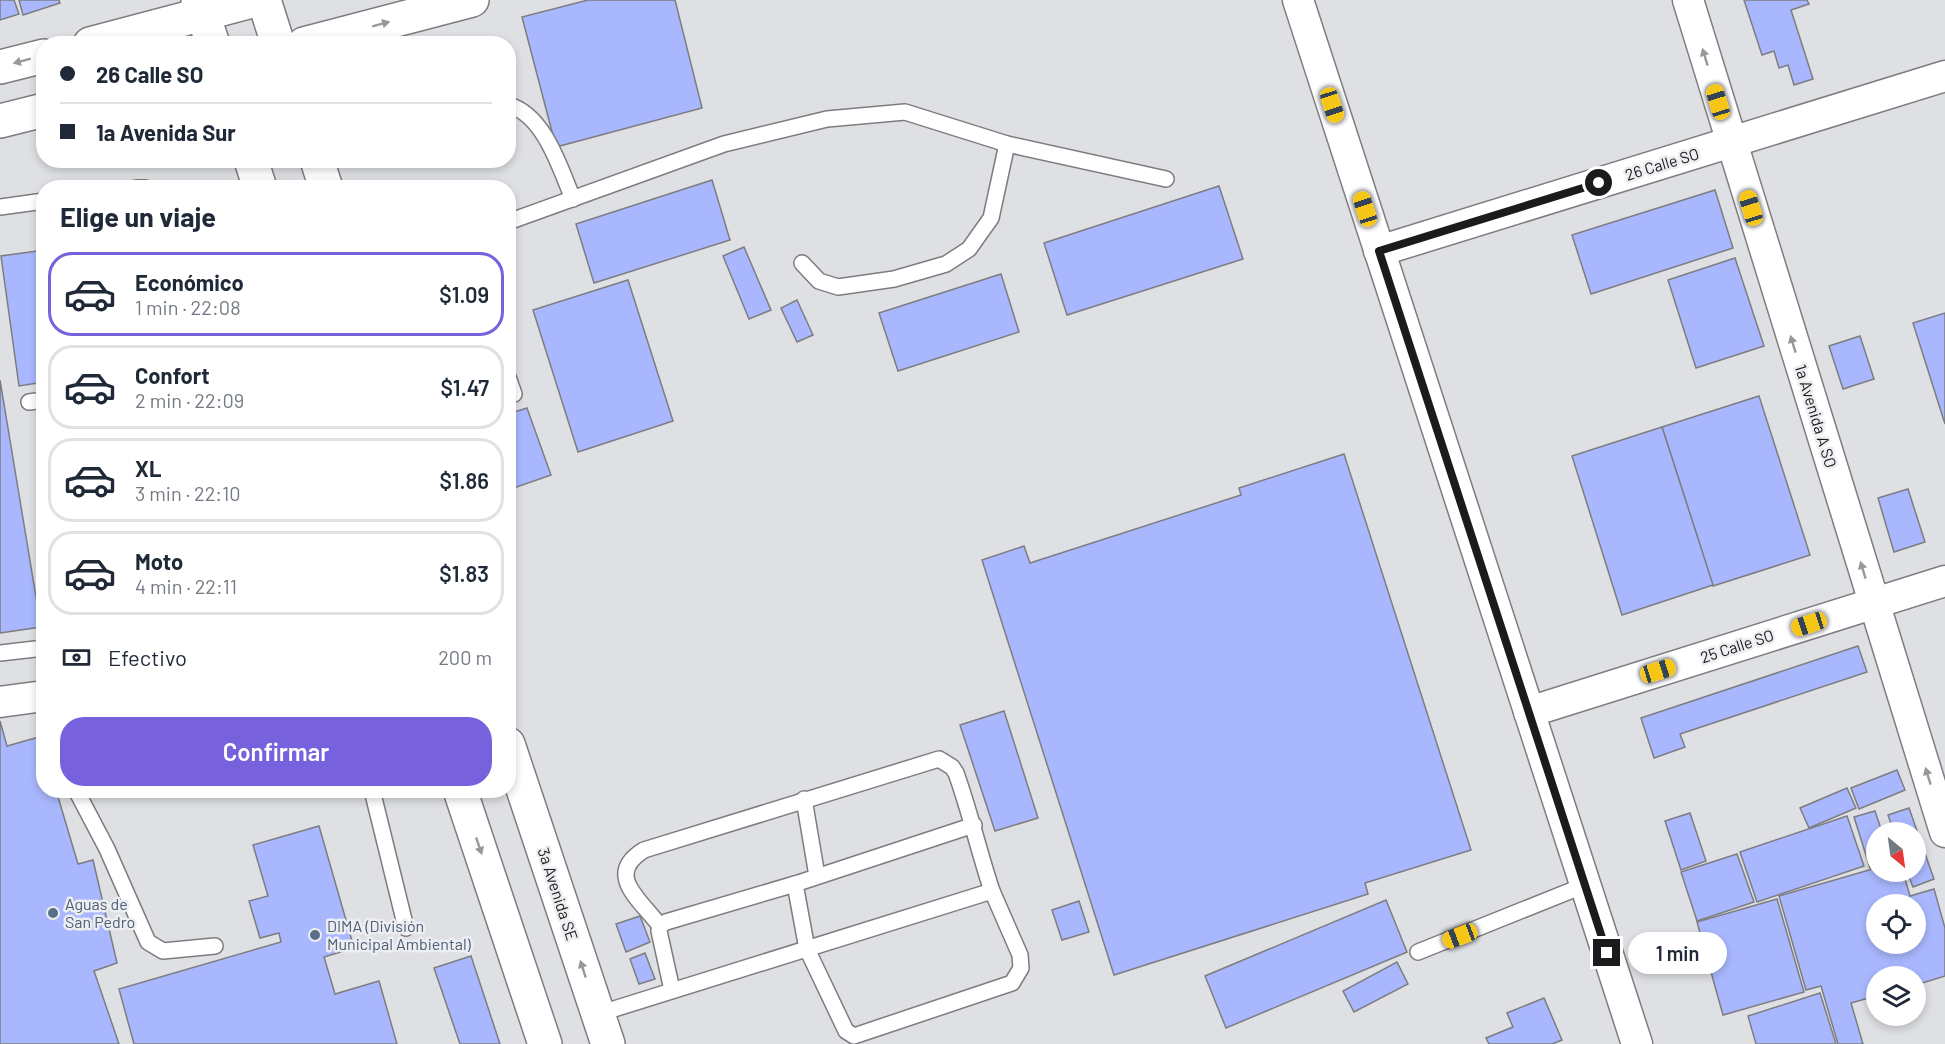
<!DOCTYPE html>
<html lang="es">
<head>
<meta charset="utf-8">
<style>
	body { margin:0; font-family:Barlow,sans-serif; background:#f2f2f3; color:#1f2937; height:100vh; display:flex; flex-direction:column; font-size:22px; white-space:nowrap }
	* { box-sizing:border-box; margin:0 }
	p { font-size:20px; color:#747a83 }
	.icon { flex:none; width:33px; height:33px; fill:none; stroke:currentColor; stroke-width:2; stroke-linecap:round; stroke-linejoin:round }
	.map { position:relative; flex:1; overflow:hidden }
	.drawer { position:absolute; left:36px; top:180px; width:480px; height:618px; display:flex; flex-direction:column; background:#fff; border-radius:24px; box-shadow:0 3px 9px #0003 }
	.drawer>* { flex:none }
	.top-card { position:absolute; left:36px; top:36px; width:480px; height:132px; border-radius:24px; box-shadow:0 3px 9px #0003; display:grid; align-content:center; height:132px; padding:0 24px; background:#fff }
	.needle { width:39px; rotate:151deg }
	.fabs { position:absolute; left:1866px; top:822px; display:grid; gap:12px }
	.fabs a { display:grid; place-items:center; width:60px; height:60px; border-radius:50%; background:#fff; box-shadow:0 3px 9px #0003; font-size:30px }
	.end { position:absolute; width:27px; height:27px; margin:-14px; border:8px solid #1a1b1c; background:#fff; box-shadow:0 0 0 3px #fff }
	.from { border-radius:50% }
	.bubble { position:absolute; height:42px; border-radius:21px; background:#fff; box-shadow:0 3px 9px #0003; font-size:20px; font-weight:600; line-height:42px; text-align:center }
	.car { position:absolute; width:18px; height:36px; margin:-18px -9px; border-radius:8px; box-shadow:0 0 4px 2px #0007; background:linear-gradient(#f5c518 24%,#345 0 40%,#f5c518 0 76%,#345 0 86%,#f5c518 0) }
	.top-card b { display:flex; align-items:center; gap:21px; height:57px; font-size:22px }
	.top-card b+b { border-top:2px solid #e0e1e3 }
	.top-card i { width:15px; height:15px; background:#1f2937 }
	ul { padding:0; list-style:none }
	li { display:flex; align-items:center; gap:18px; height:84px; margin:0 12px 9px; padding:0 12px; border:3px solid #e0e1e3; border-radius:24px }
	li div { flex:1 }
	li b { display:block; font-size:22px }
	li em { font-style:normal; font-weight:600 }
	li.on { border-color:#7861dc }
	li>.icon { width:54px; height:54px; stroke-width:1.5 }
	h2 { padding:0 24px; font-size:27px; line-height:72px }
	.pay { display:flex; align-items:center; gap:15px; height:66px; padding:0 24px; font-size:22px }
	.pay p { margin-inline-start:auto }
	.primary-button { display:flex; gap:12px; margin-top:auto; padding:12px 24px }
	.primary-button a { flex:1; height:69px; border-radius:24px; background:#7861dc; color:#fff; font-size:24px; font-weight:600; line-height:69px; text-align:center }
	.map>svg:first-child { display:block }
</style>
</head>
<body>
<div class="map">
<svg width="1945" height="1044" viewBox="0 0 1945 1044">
	<rect width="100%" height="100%" fill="#dfe0e4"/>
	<!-- building -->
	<g fill="#a9b8fe" stroke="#7d7d81" stroke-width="1.5" fill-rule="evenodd">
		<polygon points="0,0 14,0 19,14 0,20"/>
		<polygon points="19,0 59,0 60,3 23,15"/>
		<polygon points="588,0 675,0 702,108 556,147 522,17"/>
		<polygon points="1744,0 1807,0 1809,4 1791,10 1813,79 1794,85 1788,65 1779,68 1774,51 1762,55"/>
		<polygon points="712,180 730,240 594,283 576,224"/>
		<polygon points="1219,186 1243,259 1067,315 1044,243"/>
		<polygon points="1715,190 1733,248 1591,294 1572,235"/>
		<polygon points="744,247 771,310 749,319 723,256"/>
		<polygon points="44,250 44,382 19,386 1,256"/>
		<polygon points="1735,258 1764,346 1696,368 1668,280"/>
		<polygon points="1001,274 1019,332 898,371 879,313"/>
		<polygon points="628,280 673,421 578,452 533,310"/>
		<polygon points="797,300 813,335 797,342 781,308"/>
		<polygon points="1945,313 1945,424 1913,323"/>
		<polygon points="1860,336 1874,379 1843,389 1829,346"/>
		<polygon points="0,380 41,627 0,633"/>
		<polygon points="1759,396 1810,555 1713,586 1662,427"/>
		<polygon points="527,408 551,475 508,490 508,414"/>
		<polygon points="1662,427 1713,585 1622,615 1572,456"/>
		<polygon points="1344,454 1471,850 1365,883 1368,894 1114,975 982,560 1024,546 1030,563 1241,495 1239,488"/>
		<polygon points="1908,489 1925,542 1894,552 1878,498"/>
		<polygon points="1858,646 1867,672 1680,734 1685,747 1654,758 1641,718"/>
		<polygon points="1004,711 1038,818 995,831 960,725"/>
		<polygon points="0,721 7,746 39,737 44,750 44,790 56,790 78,864 93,860 117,963 94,971 119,1044 0,1044"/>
		<polygon points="1897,770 1905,790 1859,809 1851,788"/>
		<polygon points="1847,788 1856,808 1809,828 1800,808"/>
		<polygon points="1909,808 1934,879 1913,887 1907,872 1916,872 1916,832 1894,832 1888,815"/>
		<polygon points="1875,811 1882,832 1876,832 1876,866 1870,868 1854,817"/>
		<polygon points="1690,813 1706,861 1681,870 1665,821"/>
		<polygon points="1847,816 1864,866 1757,902 1740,852"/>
		<polygon points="319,826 354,948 324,957 335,994 379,981 397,1044 134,1044 119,989 281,942 279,933 260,938 249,901 268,896 253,845"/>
		<polygon points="1737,854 1754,902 1697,921 1681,872"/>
		<path d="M1876 868V872H1903L1910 896 1934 889 1945 928V976L1916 985V976H1876V996L1851 1003 1863 1044H1838L1821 986 1806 990 1779 896ZM1876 904H1916V944H1876Z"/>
		<polygon points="1777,899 1804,992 1723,1015 1697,922"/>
		<polygon points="1386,900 1407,952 1226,1028 1205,976"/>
		<polygon points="1079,901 1089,932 1062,940 1052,910"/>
		<polygon points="640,916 650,942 626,952 616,924"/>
		<polygon points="645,953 655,979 639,984 630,959"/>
		<polygon points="471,956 500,1044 460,1044 434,968"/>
		<polygon points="1397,962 1408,984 1354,1012 1343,991"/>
		<polygon points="1820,993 1836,1044 1756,1044 1748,1016"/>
		<polygon points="1544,998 1562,1040 1552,1044 1489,1044 1486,1038 1513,1027 1507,1013"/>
	</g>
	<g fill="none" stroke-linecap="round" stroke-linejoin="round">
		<!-- lane casing -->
		<g stroke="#7d7d81" stroke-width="18">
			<g id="lane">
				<path d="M508 105C544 114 560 168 573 199"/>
				<polyline points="136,188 146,188"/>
				<polyline points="0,207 44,201"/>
				<polyline points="508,222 724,144 827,119 905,112 1007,144 1166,179"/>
				<polyline points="802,263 819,281 838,287 894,279 946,264 969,249 991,218 1007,144"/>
				<polyline points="508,377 514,394"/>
				<polyline points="29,402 44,400"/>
				<polyline points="0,653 44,648"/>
				<polyline points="76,790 107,849 148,942 163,951 215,946"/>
				<polyline points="372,790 406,928"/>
				<polyline points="804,799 817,876"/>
				<polyline points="795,884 807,949 846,1031 854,1036 1012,983 1021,968 1020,955 992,891"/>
				<polyline points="1418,952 1585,885"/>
				<polyline points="672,990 659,931 660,926 666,922 795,884 974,825"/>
				<path d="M598 1014 992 891C979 852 970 812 956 773L952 767 939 759 644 850C603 875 642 901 660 926"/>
			</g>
		</g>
		<!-- street casing -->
		<g stroke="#7d7d81" stroke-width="33">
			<g id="street">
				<polyline points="1298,0 1637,1044"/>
				<polyline points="1688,0 1945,832"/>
				<polyline points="1379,251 1945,76"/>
				<polyline points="0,702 44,696"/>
				<polyline points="1529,712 1945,581"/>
			</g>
		</g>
		<!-- secondary casing -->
		<g stroke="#7d7d81" stroke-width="36">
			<g id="secondary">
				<polyline points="198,0 213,44"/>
				<polyline points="264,0 278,44"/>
				<polyline points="90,44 256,0"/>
				<polyline points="304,44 472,0"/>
				<polyline points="0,67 44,56"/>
				<polyline points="0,121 44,110"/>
				<polyline points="251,160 260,188"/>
				<polyline points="317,160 326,188"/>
				<polyline points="508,744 608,1044"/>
				<polyline points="460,790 545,1044"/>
			</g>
		</g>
		<!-- lane -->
		<use href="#lane" stroke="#fff" stroke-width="15"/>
		<!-- street -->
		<use href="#street" stroke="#fff" stroke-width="30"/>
		<!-- secondary -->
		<use href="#secondary" stroke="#fff" stroke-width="33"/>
	</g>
	<!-- one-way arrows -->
	<defs><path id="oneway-solid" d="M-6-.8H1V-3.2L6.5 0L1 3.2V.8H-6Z" transform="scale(1.5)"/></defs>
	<g fill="#989899">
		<use href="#oneway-solid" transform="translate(381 24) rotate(-15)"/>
		<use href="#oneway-solid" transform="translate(1705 57) rotate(-107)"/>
		<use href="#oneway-solid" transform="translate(22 61) rotate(165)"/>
		<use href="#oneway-solid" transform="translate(1793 344) rotate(-107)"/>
		<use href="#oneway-solid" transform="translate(1863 570) rotate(-107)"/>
		<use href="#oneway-solid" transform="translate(1928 776) rotate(-107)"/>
		<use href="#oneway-solid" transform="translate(479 846) rotate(71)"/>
		<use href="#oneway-solid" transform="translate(583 969) rotate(-108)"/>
	</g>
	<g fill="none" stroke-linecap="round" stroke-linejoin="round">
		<!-- route -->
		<polyline stroke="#1a1b1c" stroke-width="8" points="1599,183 1379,251 1607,953"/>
	</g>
	<!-- markers -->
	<g fill="#5c6f8a" stroke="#edeef1" stroke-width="2">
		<circle cx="53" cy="913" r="6"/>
		<circle cx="315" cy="935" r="6"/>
	</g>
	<g text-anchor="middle" stroke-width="5" stroke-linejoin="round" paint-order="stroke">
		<!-- street labels -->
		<g font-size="16" fill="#1a1b1c" stroke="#edeef1">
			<text transform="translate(1662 164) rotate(-17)" y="6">26 Calle SO</text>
			<text transform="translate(1816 416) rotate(73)" y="6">1a Avenida A SO</text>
			<text transform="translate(1737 646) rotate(-18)" y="6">25 Calle SO</text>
			<text transform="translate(558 894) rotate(72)" y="6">3a Avenida SE</text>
		</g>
		<!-- service labels -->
		<g font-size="16" fill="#4e5e75" stroke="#edeef1" text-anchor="start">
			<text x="65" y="910">Aguas de<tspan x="65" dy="18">San Pedro</tspan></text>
			<text x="327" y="932">DIMA (División<tspan x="327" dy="18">Municipal Ambiental)</tspan></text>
		</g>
	</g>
</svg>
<div class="fabs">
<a><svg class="needle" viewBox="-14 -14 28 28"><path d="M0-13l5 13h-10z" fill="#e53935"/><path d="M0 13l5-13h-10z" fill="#747a83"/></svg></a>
<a><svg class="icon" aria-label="locate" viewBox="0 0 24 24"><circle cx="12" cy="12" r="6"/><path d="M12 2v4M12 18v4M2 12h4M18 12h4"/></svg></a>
<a><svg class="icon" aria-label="layers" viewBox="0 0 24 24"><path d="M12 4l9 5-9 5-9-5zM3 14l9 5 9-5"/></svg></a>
</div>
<i class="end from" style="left:1599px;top:183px"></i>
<i class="end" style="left:1607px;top:953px"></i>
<div class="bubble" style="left:1628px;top:932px;width:99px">1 min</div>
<i class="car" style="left:1718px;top:102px;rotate:343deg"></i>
<i class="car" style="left:1332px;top:105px;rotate:162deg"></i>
<i class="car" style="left:1751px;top:208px;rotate:343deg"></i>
<i class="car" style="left:1365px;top:209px;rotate:342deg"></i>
<i class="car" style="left:1809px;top:624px;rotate:252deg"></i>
<i class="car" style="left:1658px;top:671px;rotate:73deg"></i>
<i class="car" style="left:1460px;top:936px;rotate:249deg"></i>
<div class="top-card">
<b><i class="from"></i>26 Calle SO</b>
<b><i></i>1a Avenida Sur</b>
</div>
<section class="drawer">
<h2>Elige un viaje</h2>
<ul>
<li class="on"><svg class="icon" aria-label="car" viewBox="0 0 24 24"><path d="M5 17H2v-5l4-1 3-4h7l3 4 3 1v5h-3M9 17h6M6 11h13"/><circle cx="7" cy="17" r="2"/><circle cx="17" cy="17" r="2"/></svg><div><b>Económico</b><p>1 min · 22:08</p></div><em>$1.09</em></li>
<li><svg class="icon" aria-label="car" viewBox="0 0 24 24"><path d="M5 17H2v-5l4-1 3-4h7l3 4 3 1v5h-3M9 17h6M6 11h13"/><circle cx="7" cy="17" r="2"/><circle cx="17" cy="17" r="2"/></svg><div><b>Confort</b><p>2 min · 22:09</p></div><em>$1.47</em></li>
<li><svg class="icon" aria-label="car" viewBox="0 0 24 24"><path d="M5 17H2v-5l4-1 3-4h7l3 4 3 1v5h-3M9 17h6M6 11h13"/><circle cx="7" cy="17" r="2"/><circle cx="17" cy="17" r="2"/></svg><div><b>XL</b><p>3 min · 22:10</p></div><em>$1.86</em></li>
<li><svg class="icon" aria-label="car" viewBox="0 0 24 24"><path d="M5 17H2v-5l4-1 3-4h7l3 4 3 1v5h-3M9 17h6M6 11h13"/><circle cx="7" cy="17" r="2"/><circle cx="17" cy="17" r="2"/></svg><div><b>Moto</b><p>4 min · 22:11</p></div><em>$1.83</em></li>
</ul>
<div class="pay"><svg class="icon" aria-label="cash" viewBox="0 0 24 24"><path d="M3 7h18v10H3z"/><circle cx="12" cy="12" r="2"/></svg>Efectivo<p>200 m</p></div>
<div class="primary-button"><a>Confirmar</a></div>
</section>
</div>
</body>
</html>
